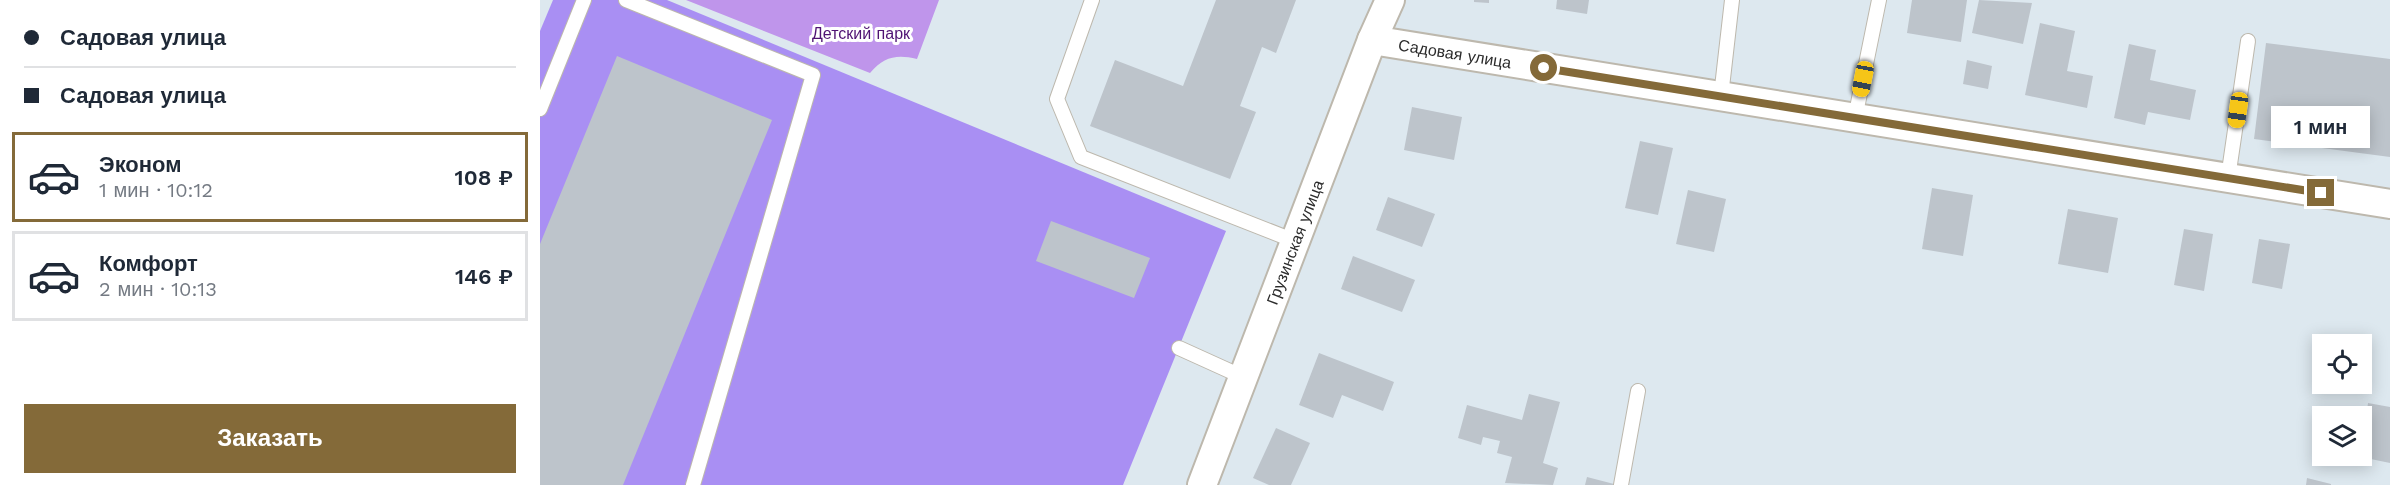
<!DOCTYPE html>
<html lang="ru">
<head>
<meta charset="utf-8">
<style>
	body { margin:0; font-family:"Work Sans",sans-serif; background:#f2f2f3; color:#1f2937; height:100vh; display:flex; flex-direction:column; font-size:22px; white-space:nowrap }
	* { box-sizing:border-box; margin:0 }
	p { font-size:20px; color:#747a83 }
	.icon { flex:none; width:33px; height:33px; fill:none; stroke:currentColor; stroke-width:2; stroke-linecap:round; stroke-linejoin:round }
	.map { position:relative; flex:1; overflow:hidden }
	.side { display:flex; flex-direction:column; background:#fff; width:540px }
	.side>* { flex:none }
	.hud { display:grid; align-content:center; height:132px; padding:0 24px; background:#fff }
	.fabs { position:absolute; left:1772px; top:334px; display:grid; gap:12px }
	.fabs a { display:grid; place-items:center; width:60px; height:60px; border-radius:0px; background:#fff; box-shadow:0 3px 15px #0003; font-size:30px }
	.end { position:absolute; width:27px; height:27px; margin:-14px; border:8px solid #846a39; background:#fff; box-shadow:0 0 0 3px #fff }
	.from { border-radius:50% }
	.bubble { position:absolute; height:42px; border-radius:0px; background:#fff; box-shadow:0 3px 15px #0003; font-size:20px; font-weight:600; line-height:42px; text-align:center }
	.car { position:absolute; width:18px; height:36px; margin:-18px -9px; border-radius:8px; box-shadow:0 0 4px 2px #0007; background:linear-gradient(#f5c518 24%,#345 0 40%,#f5c518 0 76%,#345 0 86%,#f5c518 0) }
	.hud b { display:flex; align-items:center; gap:21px; height:57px; font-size:22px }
	.hud b+b { border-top:2px solid #e0e1e3 }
	.hud i { width:15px; height:15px; background:#1f2937 }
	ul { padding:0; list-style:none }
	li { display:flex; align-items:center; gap:18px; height:90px; margin:0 12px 9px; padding:0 12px; border:3px solid #e0e1e3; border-radius:0px }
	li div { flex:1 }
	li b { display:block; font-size:22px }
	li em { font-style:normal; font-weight:600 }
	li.current { border-color:#846a39 }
	li>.icon { width:54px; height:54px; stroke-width:1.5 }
	.cta { display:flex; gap:12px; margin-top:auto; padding:12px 24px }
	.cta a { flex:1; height:69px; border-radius:0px; background:#846a39; color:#fff; font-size:24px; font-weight:600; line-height:69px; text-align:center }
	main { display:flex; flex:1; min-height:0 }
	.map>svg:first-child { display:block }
</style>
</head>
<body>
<main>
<section class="side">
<div class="hud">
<b><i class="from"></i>Садовая улица</b>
<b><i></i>Садовая улица</b>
</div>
<ul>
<li class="current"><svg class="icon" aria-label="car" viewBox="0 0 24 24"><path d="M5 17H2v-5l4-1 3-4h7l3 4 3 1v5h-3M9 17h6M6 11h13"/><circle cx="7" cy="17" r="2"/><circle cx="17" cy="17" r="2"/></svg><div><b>Эконом</b><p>1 мин · 10:12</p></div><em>108 ₽</em></li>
<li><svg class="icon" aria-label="car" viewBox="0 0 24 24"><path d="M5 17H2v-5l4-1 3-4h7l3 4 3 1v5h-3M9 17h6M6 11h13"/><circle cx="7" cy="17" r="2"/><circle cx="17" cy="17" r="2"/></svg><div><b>Комфорт</b><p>2 мин · 10:13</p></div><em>146 ₽</em></li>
</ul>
<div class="cta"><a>Заказать</a></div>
</section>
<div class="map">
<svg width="1850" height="485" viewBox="0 0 1850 485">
	<rect width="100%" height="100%" fill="#dde8ef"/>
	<!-- green -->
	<path fill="#bf95eb" d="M146 0H399L377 59C356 54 344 57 330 73Z"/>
	<!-- pitch -->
	<polygon fill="#a98ff3" points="13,0 127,0 686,231 583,485 0,485 0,31"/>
	<!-- building -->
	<g fill="#bdc4cb">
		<polygon points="676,0 756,0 736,53 722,47 700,106 716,112 690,179 550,126 575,60 643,86"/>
		<polygon points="934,0 949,0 949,3 934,2"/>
		<polygon points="1017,0 1049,0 1047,14 1016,9"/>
		<polygon points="1372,0 1427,0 1421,42 1367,33"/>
		<polygon points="1439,0 1492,3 1483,44 1432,33"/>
		<polygon points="1500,23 1535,31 1527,71 1553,76 1547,108 1485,95"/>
		<polygon points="1726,43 1850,59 1850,157 1714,139"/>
		<polygon points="1589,44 1616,50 1610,80 1656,90 1650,120 1608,112 1605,125 1574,118"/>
		<polygon points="77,56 232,120 83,485 0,485 0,244"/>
		<polygon points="1427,60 1452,66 1448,89 1423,84"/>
		<polygon points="872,107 922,117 914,160 864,150"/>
		<polygon points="1100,141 1133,148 1118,215 1085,208"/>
		<polygon points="1392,188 1433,195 1423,256 1382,249"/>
		<polygon points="1148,190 1186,199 1174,252 1136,244"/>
		<polygon points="848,197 895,214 882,247 836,230"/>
		<polygon points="1528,209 1578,218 1568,273 1518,264"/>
		<polygon points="511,221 610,258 594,298 496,261"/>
		<polygon points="1644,229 1673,234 1664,291 1634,285"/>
		<polygon points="1719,239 1750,244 1742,289 1712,283"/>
		<polygon points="813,256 875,280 862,312 801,289"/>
		<polygon points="779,353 854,382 843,411 802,395 793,418 759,405"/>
		<polygon points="989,394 1020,402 1003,463 1018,468 1013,485 965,483 972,457 957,453 960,441 943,437 941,445 918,438 927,405 982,420"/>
		<polygon points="1828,403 1850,407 1850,463 1821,457"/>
		<polygon points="736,428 770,443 751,485 729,485 713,478"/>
		<polygon points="1047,477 1074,484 1074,485 1045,485"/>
		<polygon points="1767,478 1791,484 1791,485 1766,485"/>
	</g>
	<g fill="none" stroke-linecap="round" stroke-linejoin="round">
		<!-- lane casing -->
		<g stroke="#bdb8ad" stroke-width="16">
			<g id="lane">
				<polyline points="86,0 273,75 153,485"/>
				<polyline points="552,0 517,99 541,157 755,241"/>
				<polyline points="1181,96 1192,0"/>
				<polyline points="0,109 44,0"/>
				<polyline points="1315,118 1339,0"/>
				<polyline points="1688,178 1708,41"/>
				<polyline points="639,348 703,377"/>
				<polyline points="1081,485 1098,391"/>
			</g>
		</g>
		<!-- street casing -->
		<g stroke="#bdb8ad" stroke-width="32">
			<g id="street">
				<path id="s1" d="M832 40 1850 204"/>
				<path id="s2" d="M662 485 832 40 850 0"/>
			</g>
		</g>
		<!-- lane -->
		<use href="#lane" stroke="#fff" stroke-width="14"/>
		<!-- street -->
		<use href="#street" stroke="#fff" stroke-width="28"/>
	</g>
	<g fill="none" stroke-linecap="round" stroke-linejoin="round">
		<!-- route -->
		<polyline stroke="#846a39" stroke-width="8" points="1004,68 1781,193"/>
	</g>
	<g text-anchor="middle" stroke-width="6" stroke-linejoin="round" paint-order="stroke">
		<!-- park labels -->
		<g font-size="16" fill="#4f1373" stroke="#fff">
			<text x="321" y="39">Детский парк</text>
		</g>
		<!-- street labels -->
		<g font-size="16" fill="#2c2c2c" stroke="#fff">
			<text dy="6" stroke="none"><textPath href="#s1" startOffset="84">Садовая улица</textPath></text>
			<text dy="6" stroke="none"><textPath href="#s2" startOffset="260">Грузинская улица</textPath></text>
		</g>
	</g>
</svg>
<div class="fabs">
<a><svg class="icon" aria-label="locate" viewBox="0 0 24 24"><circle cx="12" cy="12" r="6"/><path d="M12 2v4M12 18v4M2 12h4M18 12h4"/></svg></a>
<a><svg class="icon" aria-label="layers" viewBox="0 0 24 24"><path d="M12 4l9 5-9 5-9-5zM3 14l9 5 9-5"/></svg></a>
</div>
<i class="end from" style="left:1004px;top:68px"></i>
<i class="end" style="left:1781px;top:193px"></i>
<div class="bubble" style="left:1731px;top:106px;width:99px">1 мин</div>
<i class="car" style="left:1323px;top:79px;rotate:191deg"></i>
<i class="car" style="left:1698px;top:110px;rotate:188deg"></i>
</div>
</main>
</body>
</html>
